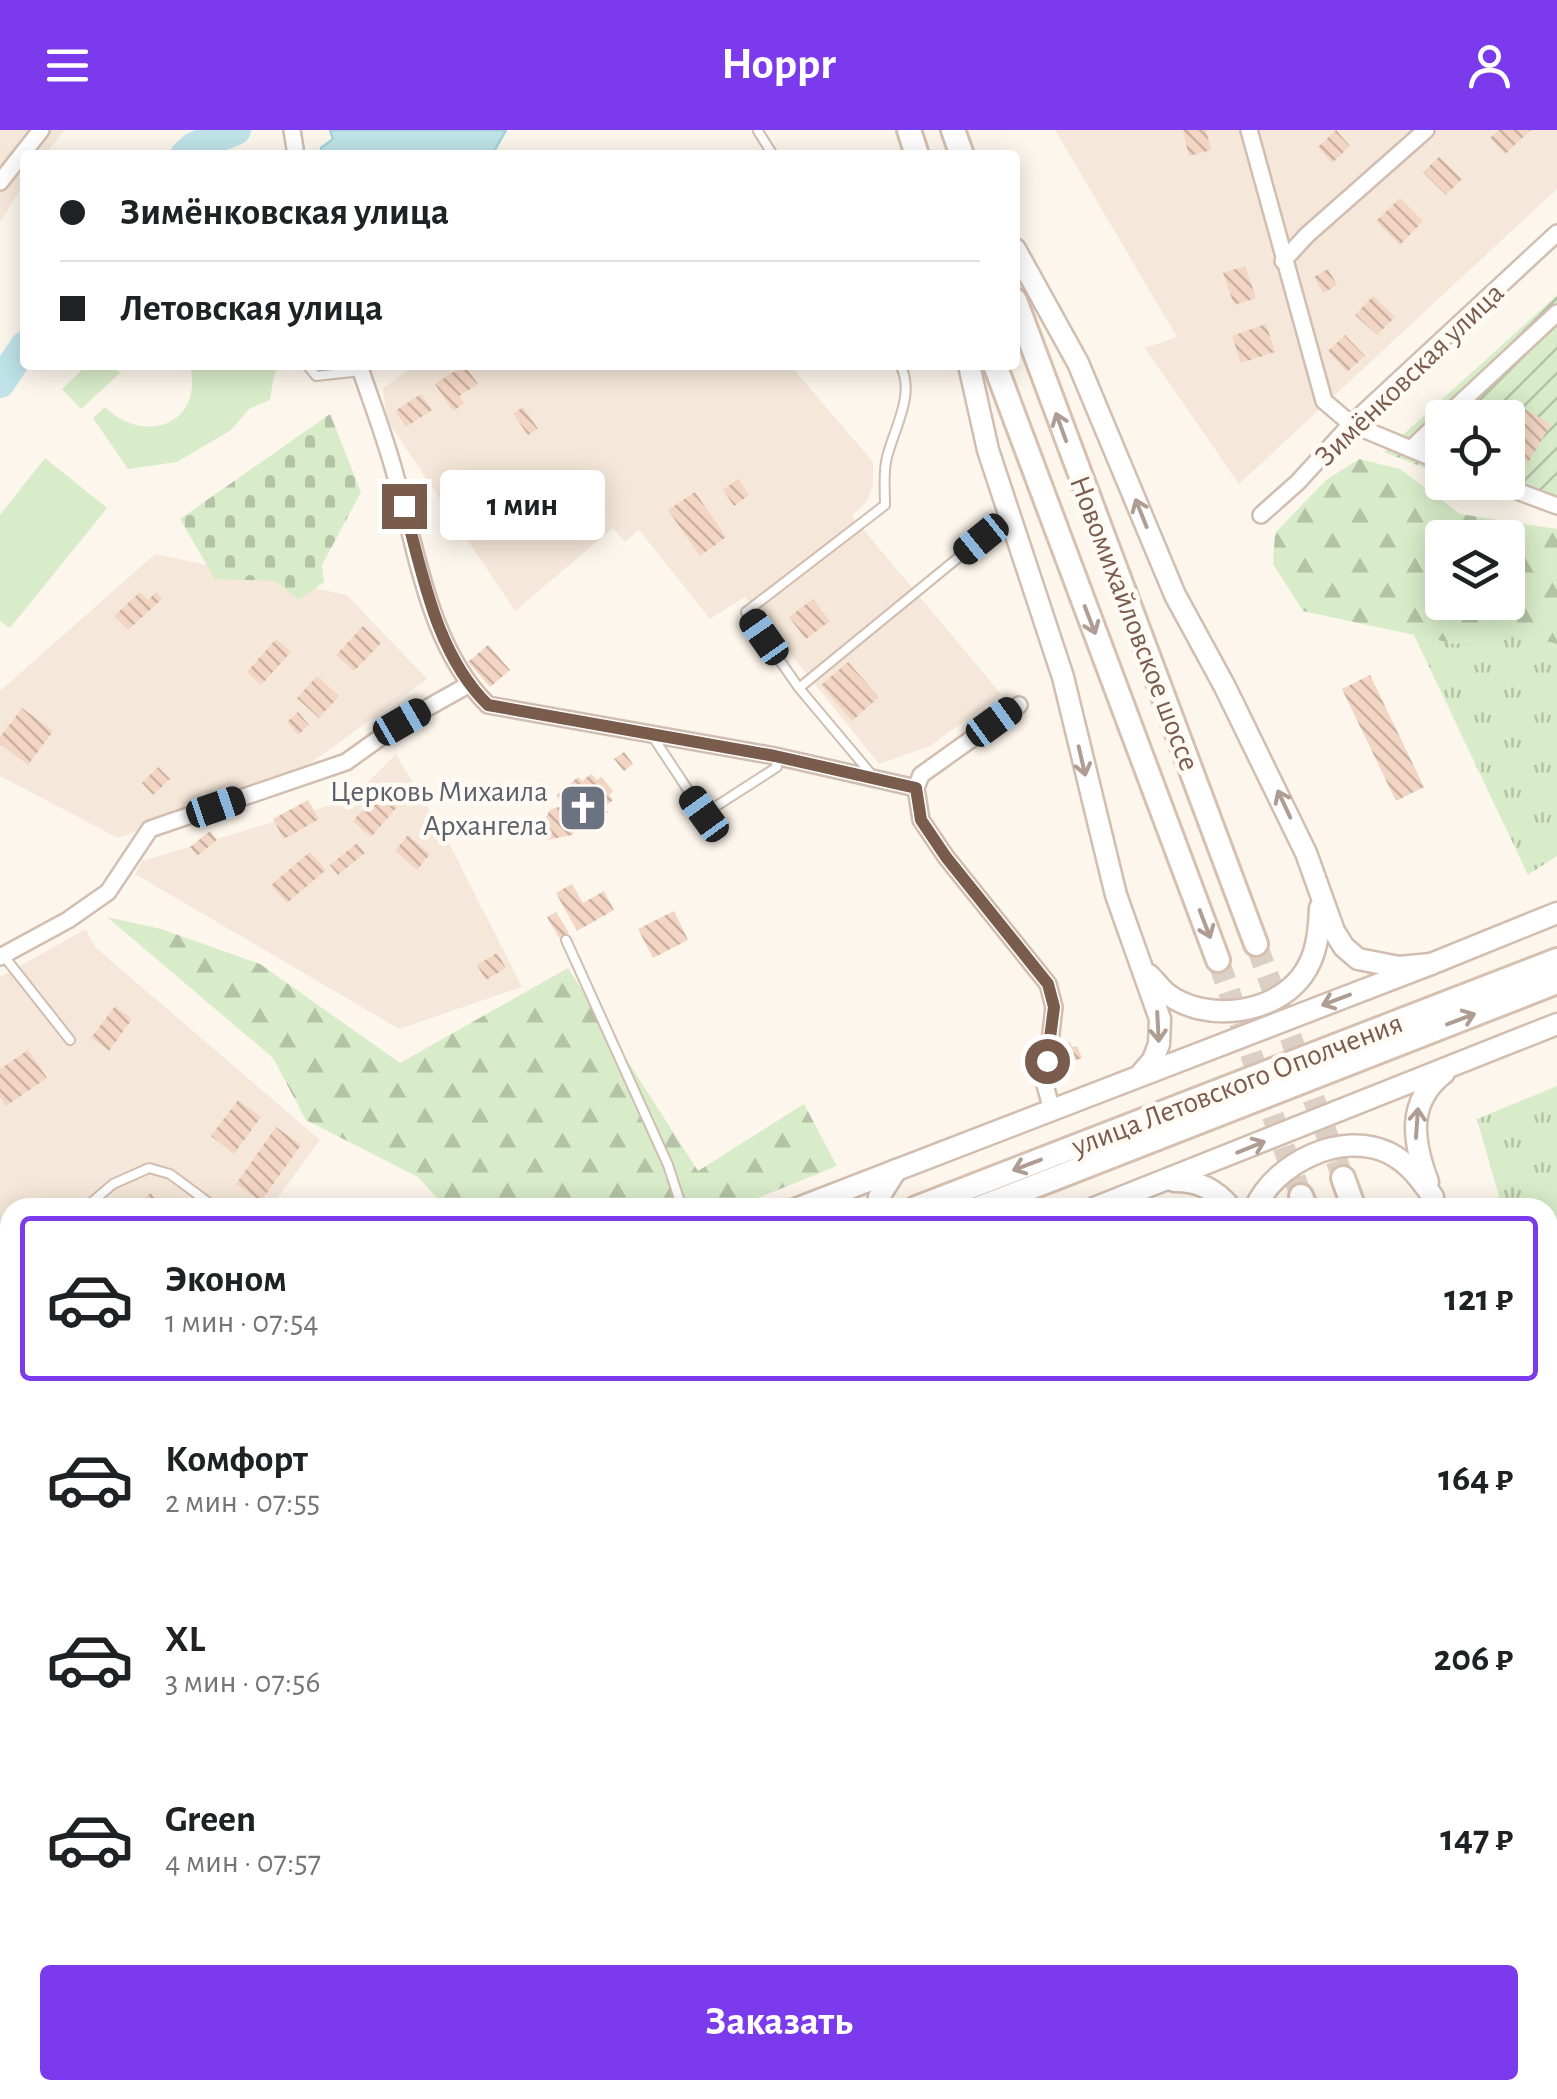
<!DOCTYPE html>
<html lang="ru">
<head>
<meta charset="utf-8">
<style>
	body { margin:0; font-family:"Alegreya Sans",sans-serif; background:#f2f2f2; color:#202124; height:100vh; display:flex; flex-direction:column; font-size:38px; white-space:nowrap }
	* { box-sizing:border-box; margin:0 }
	p { font-size:32px; color:#757577 }
	.icon { flex:none; width:55px; height:55px; fill:none; stroke:currentColor; stroke-width:2; stroke-linecap:round; stroke-linejoin:round }
	.map { position:relative; flex:1; overflow:hidden }
	.details { position:absolute; left:0px; top:1068px; width:1558px; height:902px; display:flex; flex-direction:column; background:#fff; border-radius:30px 30px 0 0; box-shadow:0 5px 25px #0003 }
	.details>* { flex:none }
	.hud { position:absolute; left:20px; top:20px; width:1000px; height:220px; border-radius:10px; box-shadow:0 5px 25px #0003; display:grid; align-content:center; height:220px; padding:0 40px; background:#fff }
	.tools { position:absolute; left:1425px; top:270px; display:grid; gap:20px }
	.tools a { display:grid; place-items:center; width:100px; height:100px; border-radius:10px; background:#fff; box-shadow:0 5px 25px #0003; font-size:50px }
	.end { position:absolute; width:45px; height:45px; margin:-22px; border:12px solid #7a5c4d; background:#fff; box-shadow:0 0 0 5px #fff }
	.from { border-radius:50% }
	.bubble { position:absolute; height:70px; border-radius:10px; background:#fff; box-shadow:0 5px 25px #0003; font-size:32px; font-weight:600; line-height:70px; text-align:center }
	.car { position:absolute; width:30px; height:60px; margin:-30px -15px; border-radius:12px; box-shadow:0 0 8px 2px #0007; background:linear-gradient(#222 24%,#8ab4d8 0 40%,#222 0 76%,#8ab4d8 0 86%,#222 0) }
	.hud b { display:flex; align-items:center; gap:35px; height:95px; font-size:38px }
	.hud b+b { border-top:2px solid #e0e0e0 }
	.hud i { width:25px; height:25px; background:#202124 }
	ul { padding:18px 0 0; list-style:none }
	li { display:flex; align-items:center; gap:30px; height:165px; margin:0 20px 15px; padding:0 20px; border:5px solid transparent; border-radius:10px }
	li div { flex:1 }
	li b { display:block; font-size:38px }
	li em { font-style:normal; font-weight:600 }
	li.current { border-color:#7c3aed }
	li>.icon { width:90px; height:90px; stroke-width:1.5 }
	.button { display:flex; gap:20px; margin-top:auto; padding:20px 40px }
	.button a { flex:1; height:115px; border-radius:10px; background:#7c3aed; color:#fff; font-size:40px; font-weight:600; line-height:115px; text-align:center }
	header { display:flex; justify-content:space-between; align-items:center; height:130px; padding:0 40px; background:#7c3aed; color:#fff; font-size:45px; font-weight:600 }
	.map>svg:first-child { display:block }
</style>
</head>
<body>
<header><svg class="icon" aria-label="menu" viewBox="0 0 24 24"><path d="M4 6h16M4 12h16M4 18h16"/></svg>Hoppr<svg class="icon" aria-label="person" viewBox="0 0 24 24"><circle cx="12" cy="8" r="4"/><path d="M4 21q1-7 8-7t8 7"/></svg></header>
<div class="map">
<svg width="1557" height="1969" viewBox="0 0 1557 1969">
	<defs>
		<pattern id="grass-tufts" width="24" height="20" patternUnits="userSpaceOnUse" patternTransform="scale(2.5)"><rect width="24" height="20" fill="#d8ecc9"/><path d="M3 7l-1-3M5 7V3M7 7l1-3M15 17l-1-3M17 17v-4M19 17l1-3" fill="none" stroke="#b4c2a5"/></pattern>
		<pattern id="forest-firs" width="22" height="20" patternUnits="userSpaceOnUse" patternTransform="scale(2.5)"><rect width="22" height="20" fill="#d8ecc9"/><path d="M5 1l3.5 6h-7zM16 11l3.5 6h-7z" fill="#b4c2a5"/></pattern>
		<pattern id="cemetery-stones" width="16" height="16" patternUnits="userSpaceOnUse" patternTransform="scale(2.5)"><rect width="16" height="16" fill="#d8ecc9"/><path d="M2 7V4a2 2 0 0 1 4 0v3zM10 15v-3a2 2 0 0 1 4 0v3z" fill="#b4c2a5"/></pattern>
		<pattern id="garden-furrows" width="10" height="10" patternUnits="userSpaceOnUse" patternTransform="scale(2.5)"><rect width="10" height="10" fill="#d8ecc9"/><path d="M-1 1l2-2M0 10L10 0M9 11l2-2" fill="none" stroke="#b4c2a5"/></pattern>
		<pattern id="building-back-hatch" width="6" height="6" patternUnits="userSpaceOnUse" patternTransform="scale(2.5)"><rect width="6" height="6" fill="#f3d5c3"/><path d="M-1 5l2 2M0 0l6 6M5-1l2 2" fill="none" stroke="#cab0a1"/></pattern>
	</defs>
	<rect width="100%" height="100%" fill="#fdf6ec"/>
	<!-- residential -->
	<g fill="#f5e8da">
		<polygon points="0,0 65,0 45,25 25,25 25,51 0,93"/>
		<polygon points="1055,0 1557,0 1557,59 1239,354 1145,218 1177,207"/>
		<polygon points="416,235 790,235 873,332 873,355 867,371 852,386 1001,564 930,616 879,634 745,467 710,489 639,400 625,412 613,398 515,481 387,290 383,258"/>
		<polygon points="155,424 347,465 427,549 301,640 118,708 0,646 0,561"/>
		<polygon points="396,624 451,717 522,857 399,899 135,744 142,731 351,669"/>
		<polygon points="86,799 95,817 320,1010 271,1077 10,1078 10,1439 0,1447 0,847"/>
	</g>
	<!-- grass -->
	<g fill="url(#grass-tufts)">
		<polygon points="1505,501 1557,514 1557,726 1528,745 1414,505 1456,514"/>
		<polygon points="1557,956 1557,1240 1548,1215 1548,1078 1502,1077 1477,989"/>
		<polygon points="10,1704 10,1960 214,1960 220,1969 0,1969 0,1711"/>
	</g>
	<!-- forest -->
	<g fill="url(#forest-firs)" fill-rule="evenodd">
		<path d="M1359 329 1400 339 1460 384 1557 399V514L1505 501 1456 514 1303 481 1273 434 1275 403 1326 350ZM1442 408H1508V472H1442Z"/>
		<polygon points="107,787 161,799 260,834 400,933 568,838 698,1041 804,974 837,1036 735,1077 445,1077 418,1047 306,990 273,928"/>
	</g>
	<!-- cemetery -->
	<polygon fill="url(#cemetery-stones)" points="330,284 361,362 322,435 324,452 299,470 275,451 215,449 180,389"/>
	<!-- park -->
	<g fill="#d8ecc9">
		<polygon points="87,235 112,235 120,243 81,279 62,259"/>
		<path d="M190 235H280L274 245 270 270 249 279 231 300 177 332 128 339 93 288 105 277C145 316 204 294 190 235Z"/>
		<polygon points="45,328 107,378 10,498 0,491 0,385"/>
	</g>
	<!-- garden -->
	<polygon fill="url(#garden-furrows)" points="1557,165 1557,384 1463,353 1508,352 1508,288 1442,288 1442,345 1384,322"/>
	<!-- water -->
	<polygon fill="#bfe3e8" stroke="#a5d3da" stroke-width="2.5" points="330,0 506,0 492,25 323,25 321,18 333,9"/>
	<g fill="none" stroke-linecap="round" stroke-linejoin="round">
		<!-- river -->
		<g stroke="#bfe3e8" stroke-width="30">
			<polyline points="185,25 194,17 236,0"/>
			<polyline points="0,253 25,216"/>
		</g>
	</g>
	<!-- building -->
	<g fill="url(#building-back-hatch)">
		<polygon points="1183,0 1206,0 1211,20 1189,26"/>
		<polygon points="1336,0 1350,16 1332,33 1318,17"/>
		<polygon points="1499,0 1531,0 1505,24 1490,8"/>
		<polygon points="1439,27 1462,49 1446,65 1423,42"/>
		<polygon points="1400,68 1423,91 1400,115 1376,91"/>
		<polygon points="1245,136 1256,168 1234,175 1223,143"/>
		<polygon points="1328,139 1337,155 1323,163 1314,147"/>
		<polygon points="1373,166 1395,187 1377,205 1355,185"/>
		<polygon points="1266,194 1275,222 1241,233 1232,206"/>
		<polygon points="1345,205 1365,226 1347,242 1328,221"/>
		<polygon points="464,235 478,254 459,266 464,273 453,281 435,254"/>
		<polygon points="421,264 432,280 406,297 395,281"/>
		<polygon points="523,277 538,299 528,305 513,284"/>
		<polygon points="1525,279 1551,294 1528,333 1508,321 1508,308"/>
		<polygon points="738,349 749,365 734,376 723,360"/>
		<polygon points="575,353 586,369 578,375 567,359"/>
		<polygon points="695,362 726,407 700,426 668,380"/>
		<polygon points="140,462 148,470 156,462 162,469 128,500 114,486"/>
		<polygon points="813,469 830,491 806,509 789,487"/>
		<polygon points="363,496 381,513 354,541 336,525"/>
		<polygon points="276,509 291,522 261,555 247,542"/>
		<polygon points="488,515 510,540 490,557 468,532"/>
		<polygon points="848,532 879,567 852,591 821,555"/>
		<polygon points="1370,545 1424,657 1396,671 1342,559"/>
		<polygon points="317,546 339,566 319,588 297,568"/>
		<polygon points="22,578 53,601 28,635 0,614 0,607"/>
		<polygon points="298,582 309,595 298,605 287,592"/>
		<polygon points="624,622 633,634 624,641 614,629"/>
		<polygon points="158,637 170,649 153,665 142,653"/>
		<polygon points="591,644 597,650 601,647 613,661 609,665 613,670 604,678 608,682 585,700 579,693 572,705 547,710 540,697 550,680 564,675 556,666 578,647 582,651"/>
		<polygon points="380,661 397,677 371,707 353,691"/>
		<polygon points="308,670 319,689 284,709 273,689"/>
		<polygon points="210,701 217,710 197,726 190,717"/>
		<polygon points="408,705 430,724 417,740 395,721"/>
		<polygon points="357,713 365,723 338,745 330,735"/>
		<polygon points="310,722 326,740 287,773 271,755"/>
		<polygon points="572,754 583,773 604,761 614,780 577,801 556,763"/>
		<polygon points="674,781 688,810 653,828 638,799"/>
		<polygon points="556,782 569,803 560,809 547,787"/>
		<polygon points="497,823 506,838 486,850 477,835"/>
		<polygon points="115,876 132,889 109,921 91,908"/>
		<polygon points="1070,912 1072,917 1077,916 1082,928 1071,932 1065,913"/>
		<polygon points="28,920 47,948 6,976 0,967 0,939"/>
		<polygon points="238,970 261,987 234,1024 211,1006"/>
		<polygon points="276,997 301,1015 261,1071 236,1054"/>
		<polygon points="151,1063 161,1078 130,1078"/>
		<polygon points="0,1371 10,1383 10,1413 0,1421"/>
	</g>
	<g fill="none" stroke-linecap="round" stroke-linejoin="round">
		<!-- secondary-tunnel -->
		<g stroke="#dcd0c4" stroke-width="22" stroke-dasharray="22 11" stroke-linecap="butt">
			<polyline points="1256,814 1343,1048"/>
			<polyline points="1218,830 1301,1066"/>
		</g>
		<!-- service casing -->
		<g stroke="#d1beb0" stroke-width="12">
			<g id="service">
				<polyline points="758,1 773,25"/>
				<polyline points="307,235 316,246 361,241"/>
				<polyline points="799,558 981,409"/>
				<polyline points="651,604 704,684 777,637 775,626"/>
				<path d="M872 645 799 558 746 482 885 375C885 360 883 342 887 327 894 299 916 263 900 235"/>
				<polyline points="566,810 668,1035 682,1078"/>
				<polyline points="3,825 70,910"/>
				<polyline points="85,1078 113,1054 149,1038 170,1044 216,1078"/>
				<polyline points="0,1148 10,1140"/>
				<polyline points="0,1173 10,1185"/>
				<polyline points="257,1960 264,1969"/>
			</g>
		</g>
		<!-- minor casing -->
		<g stroke="#d1beb0" stroke-width="20">
			<g id="minor">
				<polyline points="292,0 296,25"/>
				<polyline points="1249,0 1324,271 1351,294 1442,332"/>
				<polyline points="0,52 41,0"/>
				<polyline points="1283,131 1307,105 1426,0"/>
				<path d="M359 235C371 271 385 307 395 344 417 421 429 517 488 575L775 626 916 658"/>
				<polyline points="1444,288 1557,183"/>
				<polyline points="1411,319 1442,289"/>
				<polyline points="1493,352 1557,376"/>
				<polyline points="1261,385 1298,352 1351,294 1557,103"/>
				<polyline points="1019,575 921,645 916,658 921,690 946,727 1048,854 1054,877 1045,955 1052,980"/>
				<polyline points="0,827 68,790 108,762 150,699 346,632 402,592 468,555"/>
			</g>
		</g>
		<!-- tertiary casing -->
		<g stroke="#d1beb0" stroke-width="25">
			<g id="tertiary">
				<polyline points="1015,119 1078,233 1175,465 1225,557 1306,723 1334,801 1344,817 1358,829 1399,837 1431,834"/>
				<polyline points="969,235 988,320 1063,547 1116,765 1160,889 1159,914 1153,930 1141,944"/>
				<path d="M1149 845C1155 851 1160 858 1166 863 1204 893 1273 885 1302 846 1317 826 1319 802 1320 778"/>
				<path d="M1174 1051C1199 1051 1215 1059 1231 1078"/>
				<path d="M1428 1052C1413 1012 1406 972 1444 943"/>
				<polyline points="798,1078 1431,834 1557,783"/>
				<polyline points="877,1078 879,1067 896,1040"/>
				<polyline points="1094,1078 1557,894"/>
				<path d="M1255 1078C1275 1033 1342 1000 1389 1023 1409 1033 1421 1050 1433 1067"/>
				<polyline points="1548,1458 1557,1482"/>
				<polyline points="0,1504 10,1496"/>
				<polyline points="0,1640 10,1632"/>
				<polyline points="1548,1712 1557,1725"/>
			</g>
		</g>
		<!-- secondary casing -->
		<g stroke="#d6c0b0" stroke-width="28">
			<g id="secondary">
				<polyline points="909,0 917,25"/>
				<polyline points="953,0 962,25"/>
				<polyline points="1015,170 1256,814"/>
				<polyline points="995,235 1218,830"/>
				<polyline points="1343,1048 1354,1078"/>
				<polyline points="1301,1066 1306,1078"/>
				<polyline points="916,1078 1557,830"/>
				<polyline points="979,1078 1557,852"/>
				<polyline points="0,1551 10,1543"/>
				<polyline points="1548,1559 1557,1577"/>
				<polyline points="0,1585 10,1577"/>
				<polyline points="1548,1638 1557,1654"/>
			</g>
		</g>
		<!-- service -->
		<use href="#service" stroke="#fff" stroke-width="8"/>
		<!-- minor -->
		<use href="#minor" stroke="#fff" stroke-width="15"/>
		<!-- tertiary -->
		<use href="#tertiary" stroke="#fff" stroke-width="20"/>
		<!-- secondary -->
		<use href="#secondary" stroke="#fff" stroke-width="22"/>
	</g>
	<!-- one-way arrows -->
	<defs><path id="oneway-shaft" d="M-6 0H5M1.5-3L5.5 0L1.5 3" fill="none" stroke-width="1.6" stroke-linecap="round" stroke-linejoin="round" transform="scale(2.5)"/></defs>
	<g stroke="#af9d94">
		<use href="#oneway-shaft" transform="translate(1061 297) rotate(-110)"/>
		<use href="#oneway-shaft" transform="translate(1141 383) rotate(-112)"/>
		<use href="#oneway-shaft" transform="translate(1090 490) rotate(69)"/>
		<use href="#oneway-shaft" transform="translate(1082 631) rotate(77)"/>
		<use href="#oneway-shaft" transform="translate(1284 674) rotate(-115)"/>
		<use href="#oneway-shaft" transform="translate(1205 794) rotate(69)"/>
		<use href="#oneway-shaft" transform="translate(1336 870) rotate(159)"/>
		<use href="#oneway-shaft" transform="translate(1461 889) rotate(-21)"/>
		<use href="#oneway-shaft" transform="translate(1158 897) rotate(87)"/>
		<use href="#oneway-shaft" transform="translate(1417 993) rotate(-86)"/>
		<use href="#oneway-shaft" transform="translate(1251 1017) rotate(-22)"/>
		<use href="#oneway-shaft" transform="translate(1027 1035) rotate(159)"/>
	</g>
	<g fill="none" stroke-linecap="round" stroke-linejoin="round">
		<!-- route -->
		<path stroke="#7a5c4d" stroke-width="12" d="M404 376C423 445 436 524 488 575L775 626 916 658 921 690 946 727 1048 854 1054 877 1047 931"/>
	</g>
	<!-- icons -->
	<defs>
		<g id="church-square" transform="scale(2.5)"><rect x="-9" y="-9" width="18" height="18" rx="4" fill="#6b7280" stroke="#fffaf3"/><path d="M-1.2-6h2.4v3.5h3.3v2.4h-3.3V6h-2.4V-.1h-3.3v-2.4h3.3Z" fill="#fff"/></g>
	</defs>
	<g fill-rule="evenodd">
		<use href="#church-square" x="583" y="678"/>
	</g>
	<g text-anchor="middle" stroke-width="9" stroke-linejoin="round" paint-order="stroke">
		<!-- street labels -->
		<g font-size="30" fill="#7a5c4d" stroke="#fffaf3">
			<text transform="translate(1409 244) rotate(-44)" y="10">Зимёнковская улица</text>
			<text transform="translate(1135 493) rotate(69)" y="10">Новомихайловское шоссе</text>
			<text transform="translate(1237 954) rotate(-21)" y="10">улица Летовского Ополчения</text>
		</g>
		<!-- worship labels -->
		<g font-size="30" fill="#5b616d" stroke="#fffaf3" text-anchor="end">
			<text x="548" y="671">Церковь Михаила<tspan x="548" dy="34">Архангела</tspan></text>
		</g>
	</g>
</svg>
<div class="tools">
<a><svg class="icon" aria-label="locate" viewBox="0 0 24 24"><circle cx="12" cy="12" r="6"/><path d="M12 2v4M12 18v4M2 12h4M18 12h4"/></svg></a>
<a><svg class="icon" aria-label="layers" viewBox="0 0 24 24"><path d="M12 4l9 5-9 5-9-5zM3 14l9 5 9-5"/></svg></a>
</div>
<i class="end from" style="left:1047px;top:931px"></i>
<i class="end" style="left:404px;top:376px"></i>
<div class="bubble" style="left:440px;top:340px;width:165px">1 мин</div>
<i class="car" style="left:981px;top:409px;rotate:231deg"></i>
<i class="car" style="left:764px;top:507px;rotate:325deg"></i>
<i class="car" style="left:402px;top:592px;rotate:60deg"></i>
<i class="car" style="left:994px;top:592px;rotate:54deg"></i>
<i class="car" style="left:216px;top:677px;rotate:71deg"></i>
<i class="car" style="left:704px;top:684px;rotate:324deg"></i>
<div class="hud">
<b><i class="from"></i>Зимёнковская улица</b>
<b><i></i>Летовская улица</b>
</div>
<section class="details">
<ul>
<li class="current"><svg class="icon" aria-label="car" viewBox="0 0 24 24"><path d="M5 17H2v-5l4-1 3-4h7l3 4 3 1v5h-3M9 17h6M6 11h13"/><circle cx="7" cy="17" r="2"/><circle cx="17" cy="17" r="2"/></svg><div><b>Эконом</b><p>1 мин · 07:54</p></div><em>121 ₽</em></li>
<li><svg class="icon" aria-label="car" viewBox="0 0 24 24"><path d="M5 17H2v-5l4-1 3-4h7l3 4 3 1v5h-3M9 17h6M6 11h13"/><circle cx="7" cy="17" r="2"/><circle cx="17" cy="17" r="2"/></svg><div><b>Комфорт</b><p>2 мин · 07:55</p></div><em>164 ₽</em></li>
<li><svg class="icon" aria-label="car" viewBox="0 0 24 24"><path d="M5 17H2v-5l4-1 3-4h7l3 4 3 1v5h-3M9 17h6M6 11h13"/><circle cx="7" cy="17" r="2"/><circle cx="17" cy="17" r="2"/></svg><div><b>XL</b><p>3 мин · 07:56</p></div><em>206 ₽</em></li>
<li><svg class="icon" aria-label="car" viewBox="0 0 24 24"><path d="M5 17H2v-5l4-1 3-4h7l3 4 3 1v5h-3M9 17h6M6 11h13"/><circle cx="7" cy="17" r="2"/><circle cx="17" cy="17" r="2"/></svg><div><b>Green</b><p>4 мин · 07:57</p></div><em>147 ₽</em></li>
</ul>
<div class="button"><a>Заказать</a></div>
</section>
</div>
</body>
</html>
